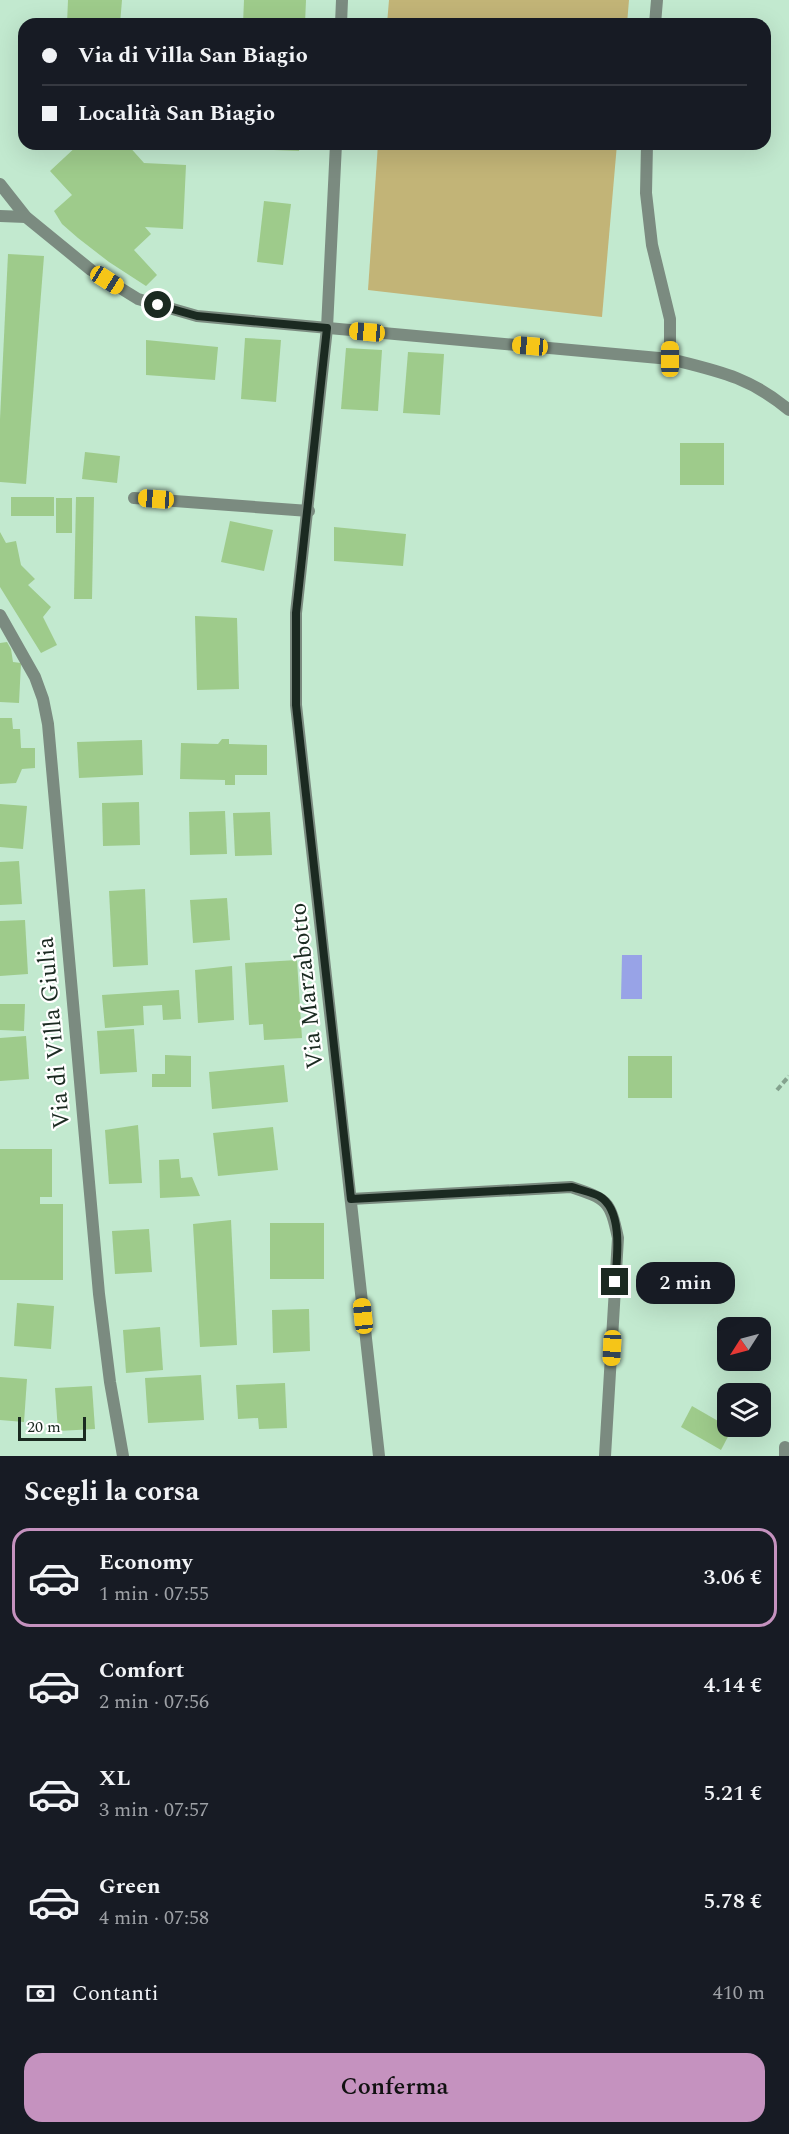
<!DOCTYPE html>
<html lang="it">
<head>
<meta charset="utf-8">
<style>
	body { margin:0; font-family:Spectral,serif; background:#242831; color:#f1f3f6; height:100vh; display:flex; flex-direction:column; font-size:22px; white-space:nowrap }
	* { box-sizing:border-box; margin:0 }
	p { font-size:20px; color:#9ea1a6 }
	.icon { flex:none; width:33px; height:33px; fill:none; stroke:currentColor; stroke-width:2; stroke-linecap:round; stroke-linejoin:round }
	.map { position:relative; height:1456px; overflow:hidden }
	.details { display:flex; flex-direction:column; background:#171b24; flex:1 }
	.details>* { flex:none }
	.banner { position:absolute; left:18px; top:18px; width:753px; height:132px; border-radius:18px; box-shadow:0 6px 24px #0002; display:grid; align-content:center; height:132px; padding:0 24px; background:#171b24 }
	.needle { width:39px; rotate:234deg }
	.fabs { position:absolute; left:717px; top:1317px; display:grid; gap:12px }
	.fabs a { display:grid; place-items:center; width:54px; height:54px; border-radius:12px; background:#171b24; box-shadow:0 6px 24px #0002; font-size:30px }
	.scale { position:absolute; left:18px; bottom:15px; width:68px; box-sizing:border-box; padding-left:6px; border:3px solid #1b2a21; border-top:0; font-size:16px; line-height:21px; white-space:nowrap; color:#1b2a21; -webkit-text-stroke:4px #fff; paint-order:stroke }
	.end { position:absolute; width:27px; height:27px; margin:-14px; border:8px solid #1b2a21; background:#fff; box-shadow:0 0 0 3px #fff }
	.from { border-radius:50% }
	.bubble { position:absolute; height:42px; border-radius:18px; background:#171b24; box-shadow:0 6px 24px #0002; font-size:20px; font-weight:600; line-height:42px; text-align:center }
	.car { position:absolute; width:18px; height:36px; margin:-18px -9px; border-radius:8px; box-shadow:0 0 4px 2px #0007; background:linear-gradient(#f5c518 24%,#345 0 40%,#f5c518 0 76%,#345 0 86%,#f5c518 0) }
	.banner b { display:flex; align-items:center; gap:21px; height:57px; font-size:22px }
	.banner b+b { border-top:2px solid #363941 }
	.banner i { width:15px; height:15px; background:#f1f3f6 }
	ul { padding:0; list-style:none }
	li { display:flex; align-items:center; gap:18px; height:99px; margin:0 12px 9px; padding:0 12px; border:3px solid transparent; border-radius:18px }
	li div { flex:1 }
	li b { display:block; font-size:22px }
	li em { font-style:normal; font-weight:600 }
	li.current { border-color:#c592bf }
	li>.icon { width:54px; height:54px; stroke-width:1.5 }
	h2 { padding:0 24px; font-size:27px; line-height:72px }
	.pay { display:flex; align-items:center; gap:15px; height:66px; padding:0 24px; font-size:22px }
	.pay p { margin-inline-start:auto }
	.primary-button { display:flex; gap:12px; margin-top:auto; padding:12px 24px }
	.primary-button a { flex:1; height:69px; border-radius:18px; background:#c592bf; color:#111; font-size:24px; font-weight:600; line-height:69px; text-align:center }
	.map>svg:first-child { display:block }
</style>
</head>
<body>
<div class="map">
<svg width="789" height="1456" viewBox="0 0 789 1456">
	<rect width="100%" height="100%" fill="#c2e9cf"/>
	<!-- green -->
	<g fill="#c2b477">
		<polygon points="389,0 629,0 627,24 387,24"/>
		<polygon points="378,144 617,144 602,317 368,290"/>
	</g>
	<!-- water -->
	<polygon fill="#98a3e7" points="622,955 642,955 642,999 621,999"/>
	<!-- building -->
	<g fill="#9ecb8b">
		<polygon points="68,0 122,0 120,24 67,24"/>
		<polygon points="244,0 306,0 305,24 243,24"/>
		<polygon points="79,144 127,144 144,163 186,165 183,229 145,227 151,234 134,250 157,275 146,286 109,262 78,238 62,224 54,211 72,195 50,171"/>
		<polygon points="227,144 300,144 299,151 227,148"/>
		<polygon points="264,201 291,204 283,265 257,262"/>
		<polygon points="8,254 44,256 26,484 0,482 0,419"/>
		<polygon points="245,338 281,340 276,402 241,399"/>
		<polygon points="146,340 218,347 215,380 146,375"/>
		<polygon points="346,348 382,350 378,411 341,409"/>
		<polygon points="408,352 444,354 440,415 403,413"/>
		<rect x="680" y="443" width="44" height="42"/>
		<polygon points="85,452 120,456 117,483 82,479"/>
		<rect x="11" y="497" width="43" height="19"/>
		<polygon points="76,497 94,497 92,599 74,599"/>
		<rect x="56" y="498" width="16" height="35"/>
		<polygon points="230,521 273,530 264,571 221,562"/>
		<polygon points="334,527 406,534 403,566 334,561"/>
		<polygon points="0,532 6,543 16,541 21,565 35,579 28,585 51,607 43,617 57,645 41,653 0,587"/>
		<polygon points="195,616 237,618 239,689 197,690"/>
		<polygon points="7,642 11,649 13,662 21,663 19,703 0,702 0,643"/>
		<polygon points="0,718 12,718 13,729 20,729 21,748 35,748 35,768 22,769 16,783 0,784"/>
		<polygon points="222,739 229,739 229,744 267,745 267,775 235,775 235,785 225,785 225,780 180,779 181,743 218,744"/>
		<polygon points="142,740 143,775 79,778 77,742"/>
		<polygon points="139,802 140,845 103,846 102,803"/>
		<polygon points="0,804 27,806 23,849 0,847"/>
		<polygon points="225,811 227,854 190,855 189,812"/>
		<polygon points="270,812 272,855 235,856 233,813"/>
		<polygon points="19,861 22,904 0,905 0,862"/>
		<polygon points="145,889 148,965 113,967 109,891"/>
		<polygon points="227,898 230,940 193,943 190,900"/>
		<polygon points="25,920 28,974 0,976 0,921"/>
		<polygon points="297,960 302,1038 264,1040 263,1024 249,1025 245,963"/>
		<polygon points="232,966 234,1020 198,1023 195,970"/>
		<polygon points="179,990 181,1019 163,1020 162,1005 143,1006 144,1025 105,1028 102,995"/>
		<polygon points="0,1004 25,1004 24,1031 0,1030"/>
		<polygon points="134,1029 137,1072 100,1074 97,1031"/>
		<polygon points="26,1036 29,1079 0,1081 0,1038"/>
		<polygon points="165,1055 191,1056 191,1087 152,1087 152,1074 165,1074"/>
		<rect x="628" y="1056" width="44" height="42"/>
		<polygon points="284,1065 288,1102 212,1109 209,1072"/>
		<polygon points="138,1125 142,1183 109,1184 105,1130"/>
		<polygon points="273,1127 278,1170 218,1176 213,1133"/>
		<polygon points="0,1149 52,1149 52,1197 40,1197 40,1204 63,1204 63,1280 0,1280"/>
		<polygon points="179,1159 181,1178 192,1177 200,1196 160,1198 159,1160"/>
		<polygon points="231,1220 237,1345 200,1347 193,1224"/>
		<rect x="270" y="1223" width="54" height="56"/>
		<polygon points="149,1229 152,1272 115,1274 112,1231"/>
		<polygon points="17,1303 54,1306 51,1349 14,1346"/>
		<polygon points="309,1309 310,1351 273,1353 272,1310"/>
		<polygon points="160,1327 163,1370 126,1373 123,1330"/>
		<polygon points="201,1375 204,1420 148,1423 145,1378"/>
		<polygon points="0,1377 27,1379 24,1422 0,1420"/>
		<polygon points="285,1383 287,1428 259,1429 258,1418 238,1419 236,1385"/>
		<polygon points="92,1386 95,1429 58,1431 55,1388"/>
		<polygon points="692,1406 732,1429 721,1450 681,1427"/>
	</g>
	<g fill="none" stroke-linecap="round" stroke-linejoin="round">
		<!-- path -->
		<polyline stroke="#84a28e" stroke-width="4" stroke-dasharray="6 3" stroke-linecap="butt" points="777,1090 789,1076"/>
		<!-- street -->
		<g stroke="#7b8b80" stroke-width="12">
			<polyline points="341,24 342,0"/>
			<polyline points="655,24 657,0"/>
			<polyline points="336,144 327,328 296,613 296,705 379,1456"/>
			<polyline points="647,144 646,193 652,245 670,319 670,359"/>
			<path d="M0 184 26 217 91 270 138 299 197 316 670 359C718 371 750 377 789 410"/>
			<polyline points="0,216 26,217"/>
			<polyline points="134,498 309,511"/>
			<polyline points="0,615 35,677 43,699 48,724 99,1294 110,1382 123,1456"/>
			<path d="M351 1199 571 1187C607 1199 610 1200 618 1238L605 1456"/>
			<polyline points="785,1456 785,1447"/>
		</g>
	</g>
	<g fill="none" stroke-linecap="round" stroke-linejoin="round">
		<!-- route -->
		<path stroke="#1b2a21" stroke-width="8" d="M158 305 197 316 327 328 296 613V705L351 1199 572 1187C580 1190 591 1192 599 1196 624 1210 617 1259 615 1282"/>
	</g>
	<g text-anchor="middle" stroke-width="4.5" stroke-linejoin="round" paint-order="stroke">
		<!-- street labels -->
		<g font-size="24" fill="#1b2a21" stroke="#fff">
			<text transform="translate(306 986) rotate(-96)" y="8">Via Marzabotto</text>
			<text transform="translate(53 1033) rotate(-95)" y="8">Via di Villa Giulia</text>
		</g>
	</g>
</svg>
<div class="fabs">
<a><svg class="needle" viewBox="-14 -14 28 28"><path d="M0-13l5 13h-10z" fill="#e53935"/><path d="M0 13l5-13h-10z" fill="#9ea1a6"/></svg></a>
<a><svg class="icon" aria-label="layers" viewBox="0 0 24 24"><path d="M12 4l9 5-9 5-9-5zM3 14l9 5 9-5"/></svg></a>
</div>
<div class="scale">20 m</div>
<i class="end from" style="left:158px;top:305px"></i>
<i class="end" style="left:615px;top:1282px"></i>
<div class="bubble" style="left:636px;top:1262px;width:99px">2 min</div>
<i class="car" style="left:107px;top:280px;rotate:122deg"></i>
<i class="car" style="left:367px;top:332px;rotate:275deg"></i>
<i class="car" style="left:530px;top:346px;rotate:275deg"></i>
<i class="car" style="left:670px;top:359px;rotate:0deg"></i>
<i class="car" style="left:156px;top:499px;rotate:274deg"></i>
<i class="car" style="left:363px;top:1316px;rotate:354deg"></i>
<i class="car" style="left:612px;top:1348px;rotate:183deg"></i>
<div class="banner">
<b><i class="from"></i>Via di Villa San Biagio</b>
<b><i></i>Località San Biagio</b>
</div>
</div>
<section class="details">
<h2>Scegli la corsa</h2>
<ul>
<li class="current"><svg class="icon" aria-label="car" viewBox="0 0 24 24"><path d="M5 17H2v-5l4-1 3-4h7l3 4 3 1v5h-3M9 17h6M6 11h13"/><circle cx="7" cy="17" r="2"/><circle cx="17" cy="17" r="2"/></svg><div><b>Economy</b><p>1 min · 07:55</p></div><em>3.06 €</em></li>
<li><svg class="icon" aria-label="car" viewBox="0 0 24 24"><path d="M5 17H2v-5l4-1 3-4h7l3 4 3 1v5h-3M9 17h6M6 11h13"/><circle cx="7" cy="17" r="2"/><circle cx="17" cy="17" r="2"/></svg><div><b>Comfort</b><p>2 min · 07:56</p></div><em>4.14 €</em></li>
<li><svg class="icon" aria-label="car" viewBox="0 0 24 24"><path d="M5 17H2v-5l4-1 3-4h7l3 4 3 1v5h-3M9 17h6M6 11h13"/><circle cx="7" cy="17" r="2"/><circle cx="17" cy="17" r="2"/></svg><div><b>XL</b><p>3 min · 07:57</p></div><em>5.21 €</em></li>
<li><svg class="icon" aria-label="car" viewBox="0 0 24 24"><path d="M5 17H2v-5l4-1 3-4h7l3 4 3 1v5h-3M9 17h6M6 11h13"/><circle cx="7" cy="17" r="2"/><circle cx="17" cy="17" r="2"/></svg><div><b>Green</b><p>4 min · 07:58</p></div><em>5.78 €</em></li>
</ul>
<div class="pay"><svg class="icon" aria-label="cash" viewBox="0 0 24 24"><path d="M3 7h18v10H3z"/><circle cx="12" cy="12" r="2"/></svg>Contanti<p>410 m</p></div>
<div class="primary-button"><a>Conferma</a></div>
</section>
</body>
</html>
